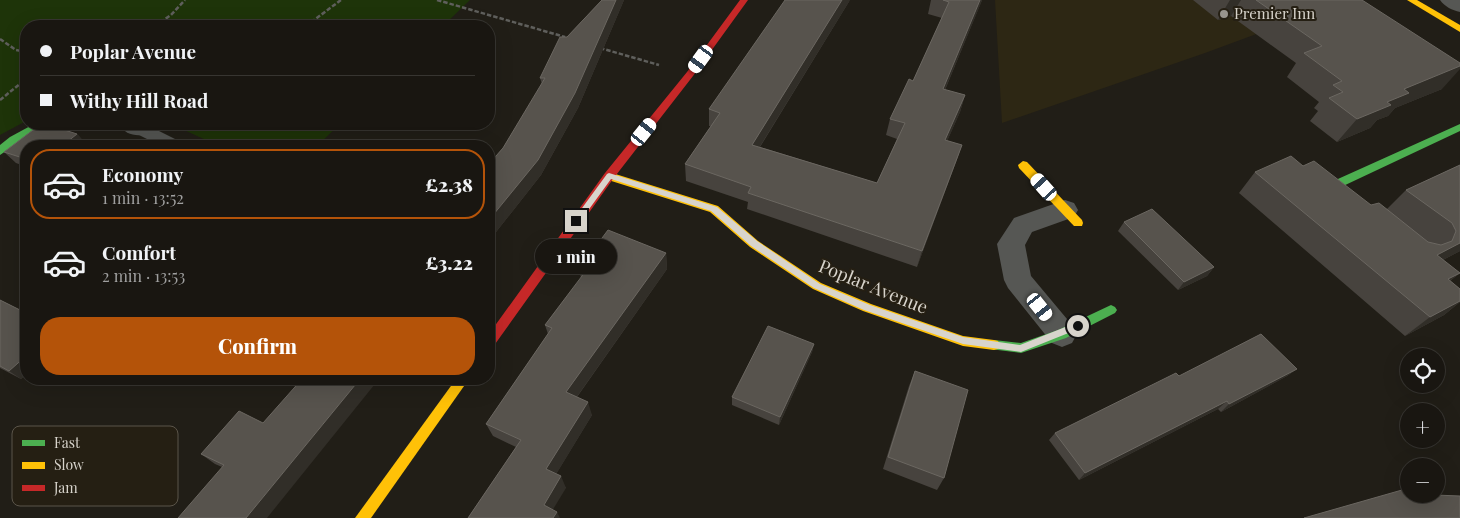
<!DOCTYPE html>
<html lang="en">
<head>
<meta charset="utf-8">
<style>
	body { margin:0; font-family:"Playfair Display",serif; background:#26231f; color:#f1f3f6; height:100vh; display:flex; flex-direction:column; font-size:19px; white-space:nowrap }
	* { box-sizing:border-box; margin:0 }
	p { font-size:16px; color:#9f9f9f }
	.icon { flex:none; width:28px; height:28px; fill:none; stroke:currentColor; stroke-width:2; stroke-linecap:round; stroke-linejoin:round }
	.map { position:relative; flex:1; overflow:hidden }
	.drawer { position:absolute; left:20px; top:140px; width:475px; height:245px; display:flex; flex-direction:column; background:#191611; border-radius:20px; box-shadow:0 5px 20px #0002,0 0 0 1px #373531 }
	.drawer>* { flex:none }
	.top-card { position:absolute; left:20px; top:20px; width:475px; height:110px; border-radius:20px; box-shadow:0 5px 20px #0002,0 0 0 1px #373531; display:grid; align-content:center; height:110px; padding:0 20px; background:#191611 }
	.buttons { position:absolute; left:1400px; top:348px; display:grid; gap:10px }
	.buttons a { display:grid; place-items:center; width:45px; height:45px; border-radius:50%; background:#191611; box-shadow:0 5px 20px #0002,0 0 0 1px #373531; font-size:25px }
	.end { position:absolute; width:22px; height:22px; margin:-11px; border:6px solid #d8d4cc; background:#111; box-shadow:0 0 0 2px #111 }
	.from { border-radius:50% }
	.bubble { position:absolute; height:35px; border-radius:18px; background:#191611; box-shadow:0 5px 20px #0002,0 0 0 1px #373531; font-size:16px; font-weight:800; line-height:35px; text-align:center }
	.car { position:absolute; width:15px; height:30px; margin:-15px -8px; border-radius:6px; box-shadow:0 0 4px 1px #0007; background:linear-gradient(#fff 24%,#345 0 40%,#fff 0 76%,#345 0 86%,#fff 0) }
	.top-card b { display:flex; align-items:center; gap:18px; height:48px; font-size:19px }
	.top-card b+b { border-top:1px solid #373531 }
	.top-card i { width:12px; height:12px; background:#f1f3f6 }
	ul { padding:9px 0 0; list-style:none }
	li { display:flex; align-items:center; gap:15px; height:70px; margin:0 10px 8px; padding:0 10px; border:2px solid transparent; border-radius:20px }
	li div { flex:1 }
	li b { display:block; font-size:19px }
	li em { font-style:normal; font-weight:800 }
	li.selected { border-color:#b45309 }
	li>.icon { width:45px; height:45px; stroke-width:1.5 }
	.action { display:flex; gap:10px; margin-top:auto; padding:10px 20px }
	.action a { flex:1; height:58px; border-radius:20px; background:#b45309; color:#fff; font-size:20px; font-weight:800; line-height:58px; text-align:center }
	.map>svg:first-child { display:block }
</style>
</head>
<body>
<div class="map">
<svg width="1460" height="518" viewBox="0 0 1460 518">
	<rect width="100%" height="100%" fill="#211e17"/>
	<!-- built -->
	<polygon fill="#2d2714" points="995,0 1348,0 1205,53 1002,123"/>
	<!-- green -->
	<g fill="#1e3409">
		<polygon points="0,0 470,0 443,26 26,26 26,121 0,135"/>
		<polygon points="171,124 340,124 317,146 219,146"/>
	</g>
	<g fill="none" stroke-linecap="round" stroke-linejoin="round">
		<!-- path -->
		<g stroke="#5f5f5c" stroke-width="2.5" stroke-dasharray="4.5 2" stroke-linecap="butt">
			<polyline points="437,0 565,37"/>
			<polyline points="155,26 171,15 185,0"/>
			<polyline points="306,26 341,0"/>
			<polyline points="0,39 16,50 26,52"/>
			<polyline points="600,48 659,65"/>
			<polyline points="0,100 26,79"/>
		</g>
		<!-- lane -->
		<polygon fill="#565754" fill-rule="evenodd" points="133,124 145,124 181,142 183,146 161,146 133,132 131,128"/>
		<!-- street -->
		<g fill="#565754" fill-rule="evenodd">
			<path d="M1440 0H1460V12C1452 10 1445 7 1440 0Z"/>
			<path d="M119 124H149L151 128 148 134C136 137 125 135 119 124Z"/>
			<polygon points="1065,200 1074,203 1078,210 1074,217 1032,232 1025,245 1031,276 1072,325 1077,334 1072,343 1062,347 1052,343 1008,288 1004,280 997,244 1014,218"/>
		</g>
		<!-- fast -->
		<g fill="#4caf50" fill-rule="evenodd">
			<polygon points="34,124 46,124 0,155 0,145 10,137"/>
			<polygon points="1460,124 1460,131 1341,187 1359,201 1360,204 1359,207 1351,207 1328,186 1329,183"/>
			<polygon points="1111,305 1115,307 1117,310 1115,313 1066,338 1021,353 990,349 988,345 990,341 994,340 1021,343 1058,330"/>
		</g>
		<!-- slow -->
		<g fill="#ffc107" fill-rule="evenodd">
			<polygon points="1407,0 1417,0 1460,25 1460,32"/>
			<polygon points="1023,161 1027,162 1082,220 1083,223 1082,226 1074,226 1019,168 1018,165"/>
			<polygon points="609,172 718,206 758,241 821,283 871,304 963,336 994,340 998,341 1000,345 998,349 994,350 963,346 863,311 813,289 750,247 710,212 605,179 604,176"/>
			<polygon points="456,379 469,379 371,518 355,518"/>
		</g>
		<!-- jam -->
		<polygon fill="#c62828" fill-rule="evenodd" points="740,0 748,0 693,76 613,179 493,347 489,348 489,334 605,173 687,72"/>
	</g>
	<!-- wall -->
	<g fill="#47433e">
		<polygon points="602,0 624,0 578,108 541,175 489,241 489,164 503,148 542,84 540,78 567,37"/>
		<polygon points="850,0 760,147 877,183 897,139 886,135 890,119 913,81 942,18 928,14 931,0 982,0 945,90 965,95 960,112 947,141 962,145 956,162 917,267 747,209 748,202 686,181 685,164 711,126 709,126 709,109"/>
		<polygon points="1193,0 1362,0 1442,89 1395,108 1388,116 1377,120 1370,128 1337,142 1310,121 1318,111 1314,108 1319,102 1287,77 1296,63 1231,16 1218,20"/>
		<polygon points="41,124 46,124 77,134 87,145 86,146 26,146 26,171 22,167 24,166 16,163 4,152"/>
		<polygon points="1460,165 1460,251 1443,260 1460,273 1450,281 1460,289 1460,302 1444,315 1405,336 1239,193 1255,172 1303,166 1371,205 1387,209 1406,190"/>
		<polygon points="1124,222 1214,267 1207,276 1178,290 1118,231"/>
		<polygon points="666,253 667,269 577,397 592,415 556,474 566,488 468,518 516,447 493,436 486,424 548,334 545,325 581,278 579,269"/>
		<polygon points="0,300 26,313 26,374 21,379 0,368"/>
		<polygon points="814,344 812,352 779,425 732,405 732,397"/>
		<polygon points="1297,369 1287,376 1221,412 1218,409 1079,480 1049,440 1055,433"/>
		<polygon points="915,371 944,478 937,490 883,469 909,386"/>
		<polygon points="379,379 222,467 215,464 201,454 263,423"/>
	</g>
	<!-- shaded-wall -->
	<g fill="#312e28">
		<polygon points="616,0 624,0 578,108 541,175 489,241 489,220"/>
		<polygon points="842,0 850,0 751,161 752,145"/>
		<polygon points="980,0 982,0 981,3 938,106 943,89"/>
		<polygon points="1230,0 1241,0 1231,16 1218,20"/>
		<polygon points="1460,66 1460,69 1442,89 1395,108 1388,116 1377,120 1370,128 1337,142 1357,119 1387,102 1404,89"/>
		<polygon points="965,95 960,112 940,157 945,140"/>
		<polygon points="77,134 87,145 86,146 71,146 67,142"/>
		<polygon points="962,145 956,162 917,267 922,251"/>
		<polygon points="1460,243 1460,251 1414,275 1437,255"/>
		<polygon points="666,253 667,269 571,405 566,392"/>
		<polygon points="1214,267 1207,276 1178,290 1184,282"/>
		<polygon points="1460,273 1435,292 1448,279"/>
		<polygon points="1460,301 1460,302 1444,315 1405,336 1430,317"/>
		<polygon points="814,344 812,352 779,425 780,417"/>
		<polygon points="26,356 26,374 21,379 9,371"/>
		<polygon points="1297,369 1287,376 1221,412 1229,404"/>
		<polygon points="360,379 379,379 267,518 246,518"/>
		<polygon points="1227,401 1218,409 1079,480 1085,473"/>
		<polygon points="588,402 592,415 552,481 546,469"/>
		<polygon points="561,476 566,488 549,516 544,505"/>
		<polygon points="557,512 560,518 553,518"/>
	</g>
	<!-- building -->
	<g fill="#57534d" stroke="#6b6761">
		<polygon points="602,0 616,0 575,93 538,160 489,220 489,164 503,148 545,78 540,78 560,37 567,37"/>
		<polygon points="785,0 842,0 752,145 877,183 905,123 890,119 909,79 913,81 949,2 943,0 980,0 943,89 965,95 945,140 962,145 922,251 748,193 751,187 685,164 720,113 709,109"/>
		<polygon points="1256,0 1362,0 1460,63 1460,66 1404,89 1409,93 1387,102 1391,105 1357,119 1329,98 1343,92 1333,85 1342,81 1304,53 1322,46"/>
		<polygon points="41,124 46,124 77,134 67,142 78,146 26,146 26,159 4,152"/>
		<polygon points="1291,156 1303,166 1314,161 1371,205 1379,203 1428,242 1441,245 1452,241 1456,231 1452,223 1406,190 1460,165 1460,243 1437,255 1460,273 1448,279 1460,289 1460,301 1430,317 1255,172"/>
		<polygon points="26,164 26,169 22,167"/>
		<polygon points="1152,209 1214,267 1184,282 1124,222"/>
		<polygon points="608,230 666,253 566,392 588,402 546,469 561,476 544,505 557,512 553,518 468,518 521,440 486,424 552,328 545,325 585,272 579,269"/>
		<polygon points="0,300 26,313 26,356 9,371 0,366"/>
		<polygon points="768,326 814,344 780,417 732,397"/>
		<polygon points="1261,334 1297,369 1229,404 1227,401 1085,473 1055,433 1176,373 1179,376"/>
		<polygon points="915,371 968,390 944,478 888,457"/>
		<polygon points="302,379 360,379 246,518 178,518 224,465 201,454 239,411 263,423"/>
		<polygon points="1409,488 1409,494 1460,496 1460,518 1304,518"/>
	</g>
	<!-- route -->
	<polygon fill="#d8d4cc" points="609,173 717,207 757,241 820,284 870,305 963,337 1020,345 1078,322 1083,326 1081,328 1021,352 963,344 864,310 814,288 751,246 711,211 611,179 579,223 574,223 574,219 607,174"/>
	<!-- markers -->
	<circle fill="#98948d" stroke="#251f13" stroke-width="2" cx="1224" cy="14" r="5"/>
	<g text-anchor="middle" stroke-width="4" stroke-linejoin="round" paint-order="stroke">
		<!-- far-poi labels -->
		<g font-size="15" fill="#d8d4cc" stroke="#251f13" text-anchor="start">
			<text x="1234" y="19">Premier Inn</text>
		</g>
		<!-- street labels -->
		<g font-size="18" fill="#d8d4cc" stroke="#251f13">
			<text transform="translate(873 287) rotate(22)" y="6">Poplar Avenue</text>
		</g>
	</g>
	<!-- legend -->
	<rect x="12" y="426" width="166" height="80" rx="8" fill="#251f13" stroke="#5b554a" stroke-width="1"/>
	<rect x="22" y="440" width="23" height="6" fill="#4caf50"/>
	<rect x="22" y="462" width="23" height="7" fill="#ffc107"/>
	<rect x="22" y="485" width="23" height="6" fill="#c62828"/>
	<g font-size="14" fill="#d8d4cc">
		<text x="54" y="448">Fast</text>
		<text x="54" y="470">Slow</text>
		<text x="54" y="493">Jam</text>
	</g>
</svg>
<div class="buttons">
<a><svg class="icon" aria-label="locate" viewBox="0 0 24 24"><circle cx="12" cy="12" r="6"/><path d="M12 2v4M12 18v4M2 12h4M18 12h4"/></svg></a>
<a>+</a>
<a>−</a>
</div>
<i class="end from" style="left:1078px;top:326px"></i>
<i class="end" style="left:576px;top:221px"></i>
<div class="bubble" style="left:535px;top:239px;width:82px">1 min</div>
<i class="car" style="left:701px;top:59px;rotate:216deg"></i>
<i class="car" style="left:644px;top:132px;rotate:39deg"></i>
<i class="car" style="left:1044px;top:187px;rotate:318deg"></i>
<i class="car" style="left:1040px;top:307px;rotate:141deg"></i>
<div class="top-card">
<b><i class="from"></i>Poplar Avenue</b>
<b><i></i>Withy Hill Road</b>
</div>
<section class="drawer">
<ul>
<li class="selected"><svg class="icon" aria-label="car" viewBox="0 0 24 24"><path d="M5 17H2v-5l4-1 3-4h7l3 4 3 1v5h-3M9 17h6M6 11h13"/><circle cx="7" cy="17" r="2"/><circle cx="17" cy="17" r="2"/></svg><div><b>Economy</b><p>1 min · 13:52</p></div><em>£2.38</em></li>
<li><svg class="icon" aria-label="car" viewBox="0 0 24 24"><path d="M5 17H2v-5l4-1 3-4h7l3 4 3 1v5h-3M9 17h6M6 11h13"/><circle cx="7" cy="17" r="2"/><circle cx="17" cy="17" r="2"/></svg><div><b>Comfort</b><p>2 min · 13:53</p></div><em>£3.22</em></li>
</ul>
<div class="action"><a>Confirm</a></div>
</section>
</div>
</body>
</html>
